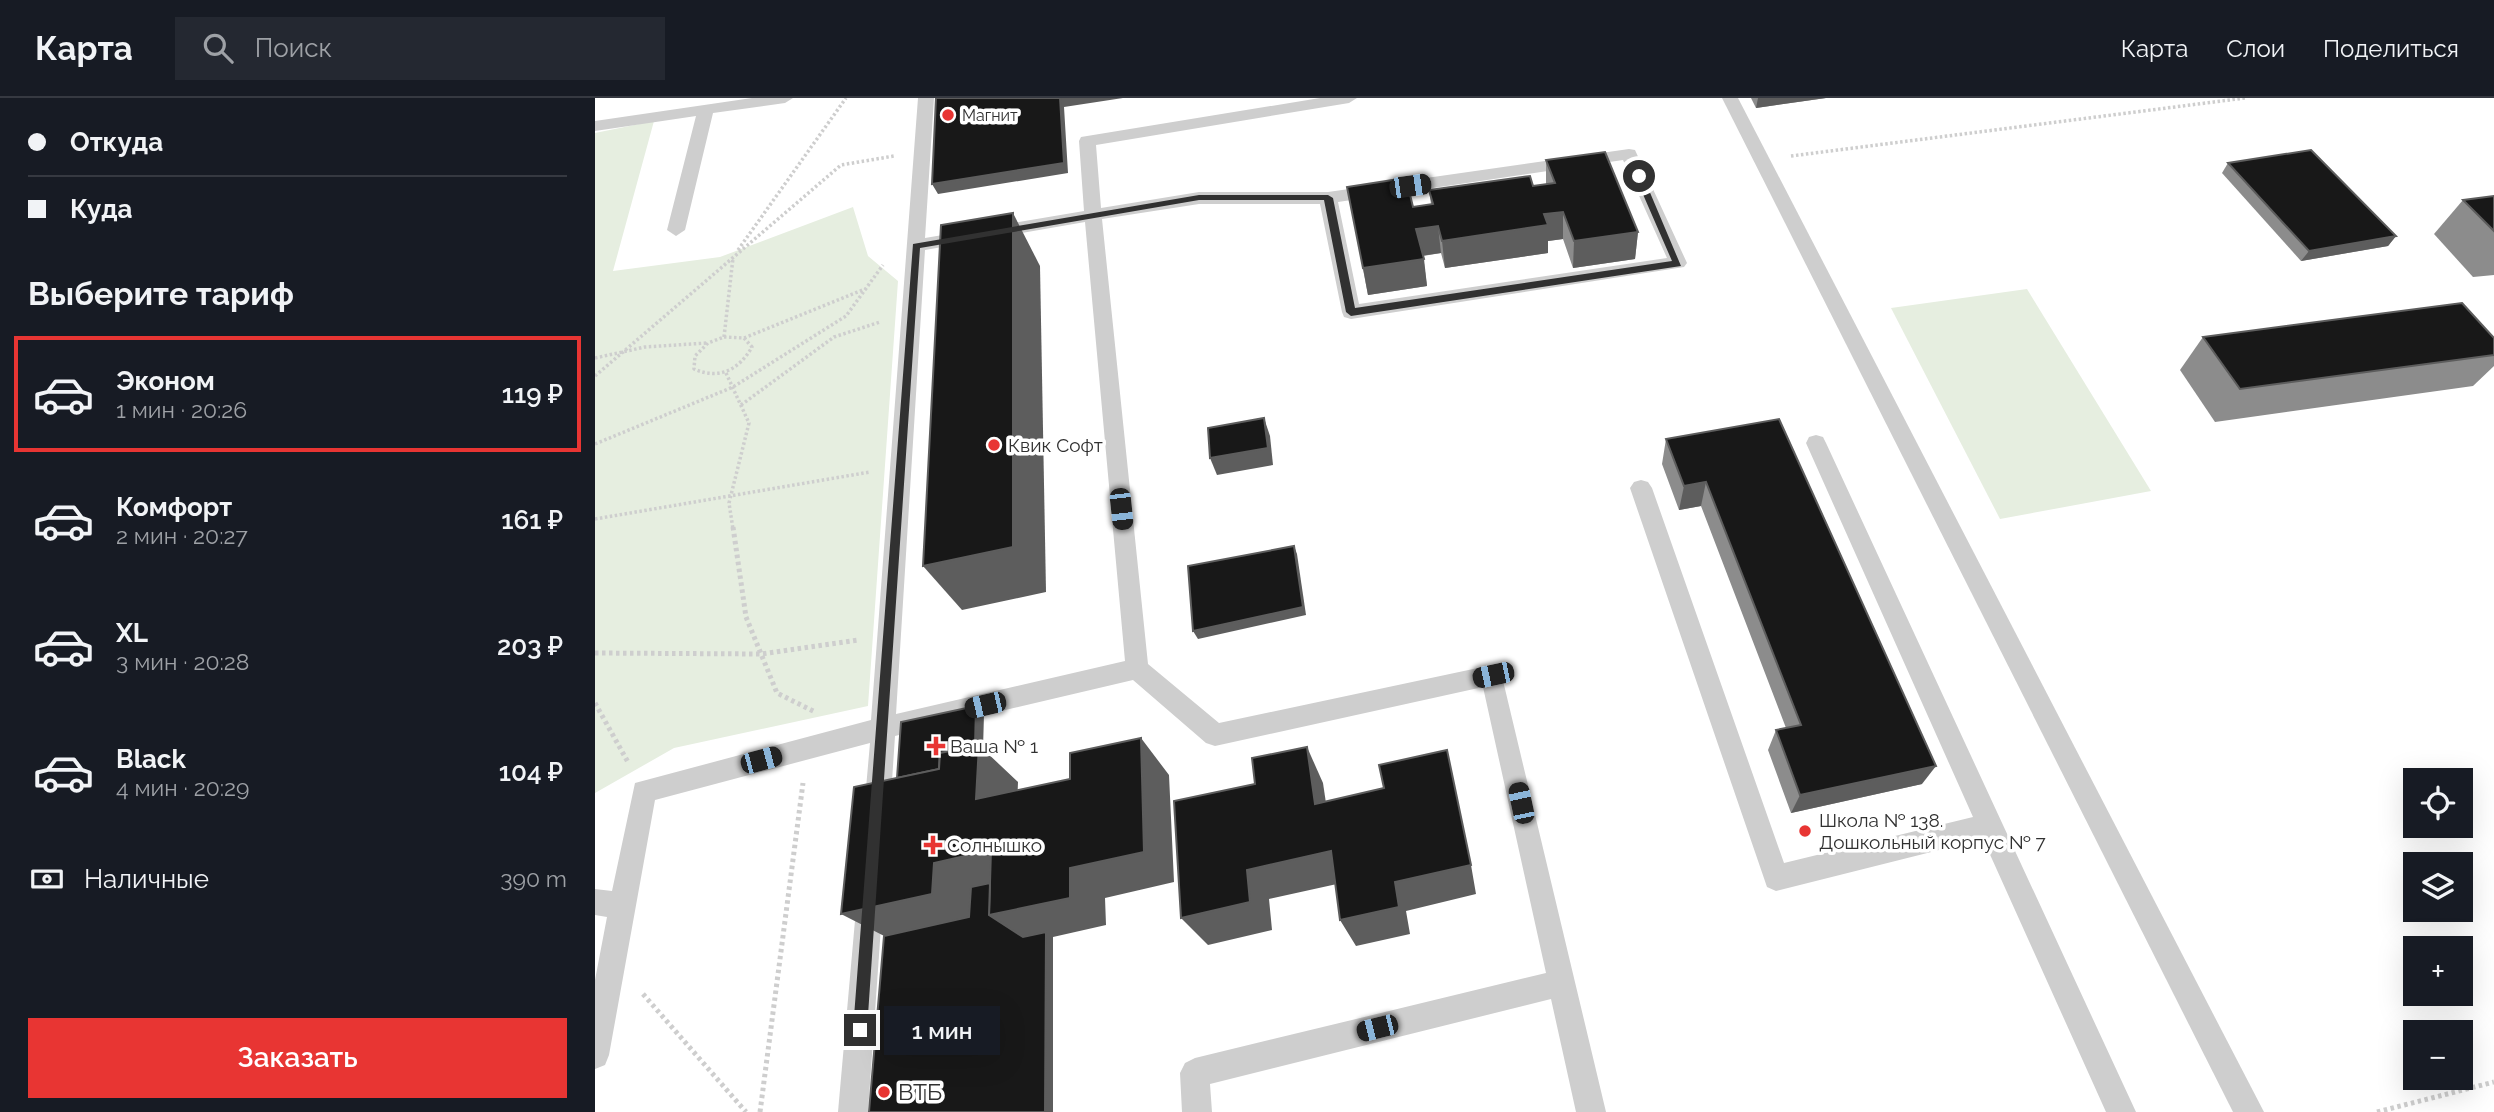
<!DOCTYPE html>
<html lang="ru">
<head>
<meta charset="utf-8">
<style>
	body { margin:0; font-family:Raleway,sans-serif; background:#242831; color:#f1f3f6; height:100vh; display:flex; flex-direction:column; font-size:26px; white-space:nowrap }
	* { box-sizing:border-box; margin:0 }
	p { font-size:23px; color:#9ea1a6 }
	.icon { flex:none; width:38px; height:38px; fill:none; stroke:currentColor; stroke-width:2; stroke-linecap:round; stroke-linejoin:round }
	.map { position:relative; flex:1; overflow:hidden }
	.drawer { display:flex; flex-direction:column; background:#171b24; width:595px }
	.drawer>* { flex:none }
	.banner { display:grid; align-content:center; height:154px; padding:0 28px; background:#171b24 }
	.tools { position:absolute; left:1808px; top:670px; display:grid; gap:14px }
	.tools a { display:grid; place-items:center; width:70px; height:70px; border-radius:0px; background:#171b24; box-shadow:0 7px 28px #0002; font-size:35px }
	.end { position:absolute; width:32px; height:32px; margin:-16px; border:9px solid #313131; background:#fff; box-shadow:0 0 0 4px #fff }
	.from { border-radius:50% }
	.bubble { position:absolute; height:49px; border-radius:0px; background:#171b24; box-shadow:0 7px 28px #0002; font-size:23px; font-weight:600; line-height:49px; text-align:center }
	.car { position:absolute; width:21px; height:42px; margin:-21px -10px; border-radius:9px; box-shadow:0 0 5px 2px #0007; background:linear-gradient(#222 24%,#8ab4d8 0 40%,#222 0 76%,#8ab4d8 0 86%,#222 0) }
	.banner b { display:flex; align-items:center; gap:24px; height:66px; font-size:26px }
	.banner b+b { border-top:2px solid #363941 }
	.banner i { width:18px; height:18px; background:#f1f3f6 }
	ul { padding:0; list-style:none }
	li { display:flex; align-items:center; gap:21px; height:116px; margin:0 14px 10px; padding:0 14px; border:4px solid transparent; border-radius:0px }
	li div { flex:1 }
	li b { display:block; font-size:26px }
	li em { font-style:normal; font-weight:600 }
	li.selected { border-color:#e83533 }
	li>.icon { width:63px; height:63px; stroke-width:1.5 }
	h2 { padding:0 28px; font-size:32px; line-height:84px }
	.pay { display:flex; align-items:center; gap:18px; height:77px; padding:0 28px; font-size:26px }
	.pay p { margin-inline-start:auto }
	.button { display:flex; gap:14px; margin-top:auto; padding:14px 28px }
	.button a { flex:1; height:80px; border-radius:0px; background:#e83533; color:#fff; font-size:28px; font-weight:600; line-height:80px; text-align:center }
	header { display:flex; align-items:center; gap:42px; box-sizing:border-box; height:98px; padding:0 35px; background:#171b24; border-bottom:2px solid #363941 }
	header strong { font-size:33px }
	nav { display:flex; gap:38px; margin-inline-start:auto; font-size:24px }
	.search { width:490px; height:63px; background:#242831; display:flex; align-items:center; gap:18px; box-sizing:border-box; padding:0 24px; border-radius:0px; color:#9ea1a6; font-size:26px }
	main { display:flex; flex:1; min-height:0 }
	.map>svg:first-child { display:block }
</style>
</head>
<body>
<header>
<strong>Карта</strong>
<div class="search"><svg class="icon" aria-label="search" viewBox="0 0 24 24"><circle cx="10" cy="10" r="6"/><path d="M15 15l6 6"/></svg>Поиск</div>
<nav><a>Карта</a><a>Слои</a><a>Поделиться</a></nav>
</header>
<main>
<section class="drawer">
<div class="banner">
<b><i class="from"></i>Откуда</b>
<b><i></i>Куда</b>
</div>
<h2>Выберите тариф</h2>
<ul>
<li class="selected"><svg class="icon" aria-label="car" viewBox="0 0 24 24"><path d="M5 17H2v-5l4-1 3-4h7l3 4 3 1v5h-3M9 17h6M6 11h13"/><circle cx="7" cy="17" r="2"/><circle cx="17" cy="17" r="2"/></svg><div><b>Эконом</b><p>1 мин · 20:26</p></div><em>119 ₽</em></li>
<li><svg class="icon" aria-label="car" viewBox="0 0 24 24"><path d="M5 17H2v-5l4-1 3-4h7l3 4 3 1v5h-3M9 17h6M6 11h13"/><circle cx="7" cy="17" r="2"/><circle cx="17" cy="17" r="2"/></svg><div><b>Комфорт</b><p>2 мин · 20:27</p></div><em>161 ₽</em></li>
<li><svg class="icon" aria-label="car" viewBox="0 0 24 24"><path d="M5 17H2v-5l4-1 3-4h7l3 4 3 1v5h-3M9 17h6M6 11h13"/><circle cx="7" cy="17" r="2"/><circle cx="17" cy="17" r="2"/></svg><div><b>XL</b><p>3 мин · 20:28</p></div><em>203 ₽</em></li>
<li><svg class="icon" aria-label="car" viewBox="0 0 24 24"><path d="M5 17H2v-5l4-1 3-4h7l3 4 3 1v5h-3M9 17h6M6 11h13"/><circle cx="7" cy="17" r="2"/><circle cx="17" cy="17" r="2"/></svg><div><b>Black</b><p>4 мин · 20:29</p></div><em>104 ₽</em></li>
</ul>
<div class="pay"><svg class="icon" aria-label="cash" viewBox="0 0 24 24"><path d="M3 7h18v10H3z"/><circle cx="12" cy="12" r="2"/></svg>Наличные<p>390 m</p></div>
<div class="button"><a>Заказать</a></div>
</section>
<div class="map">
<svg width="1899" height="1014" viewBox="0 0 1899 1014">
	<rect width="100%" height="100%" fill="#fff"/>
	<!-- green -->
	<g fill="#e6eee0">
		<polygon points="59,23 18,173 125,159 258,109 273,158 303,183 273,608 79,650 0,695 0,35"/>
		<polygon points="1432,191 1556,393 1405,421 1296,210"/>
	</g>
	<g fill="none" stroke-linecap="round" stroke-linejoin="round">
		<!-- path-far1 -->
		<g stroke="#cecece" stroke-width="3.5" stroke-dasharray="2.5 2.5" stroke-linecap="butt">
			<polyline points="1196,58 1650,0"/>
			<polyline points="143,152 251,0"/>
			<polyline points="129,239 138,160"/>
			<path d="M129 239 149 240 157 249C144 272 124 282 99 271L100 258 113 245Z"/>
			<polyline points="149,240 270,191"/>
			<polyline points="0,260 50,249 112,245"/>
			<polyline points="131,275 154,325 134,405 138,431"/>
			<polyline points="0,278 246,67 299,58"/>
			<polyline points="146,307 239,239 285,224"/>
			<polyline points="0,346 138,289 251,218 288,167"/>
			<polyline points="0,421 275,374"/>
		</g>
		<!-- path -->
		<g stroke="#cecece" stroke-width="5" stroke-dasharray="3.5 3.5" stroke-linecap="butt">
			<polyline points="138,429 151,519 182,595 220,614"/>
			<polyline points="0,555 166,556 263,542"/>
			<polyline points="0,605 34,666"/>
			<polyline points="48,896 151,1014"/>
			<polyline points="165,1014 208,685"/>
			<polyline points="1782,1014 1899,984"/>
		</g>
		<!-- service -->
		<g fill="#cecece" fill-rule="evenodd">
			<polygon points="157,0 198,0 190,5 118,15 90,132 81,138 72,132 101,18 0,33 0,23"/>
			<path d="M323 0H339L330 140 489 113 484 43 486 39 725 0H762L754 5 501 47 506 110 604 94H733L1034 51 1040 52 1092 165 1089 169 756 221 749 219 747 214 725 106H604L507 121 553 566 624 625 897 567 905 570 1011 1014H981L956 901 615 986 617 1014H587L585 975 590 965 600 960 951 875 888 589 620 648 611 645 538 582 300 638 295 713 291 722 282 725 273 722 269 713 275 645 60 702 14 957 10 967 0 971V882L12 819 0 817V791L17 793 40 685 276 622ZM1028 62 1072 160 764 206 743 104ZM490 124 530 563 301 616 330 152Z"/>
			<polygon points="1127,0 1143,0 1669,1014 1638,1014"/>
			<polygon points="1221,337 1228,339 1231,345 1541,1014 1511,1014 1388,741 1181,793 1172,789 1035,390 1039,384 1046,382 1053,384 1057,390 1189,765 1378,719 1211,345 1214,339"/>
			<polygon points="275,787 284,791 288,800 273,1014 243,1014 262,800 266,791"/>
		</g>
	</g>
	<!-- wall -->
	<g fill="#8c8c8c">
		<polygon points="1156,0 1231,0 1161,10"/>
		<polygon points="951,62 1043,134 1040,161 978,170 968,141 953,143 953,155 850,170 846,155 828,158 832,188 773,197 752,89 818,109 836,106 834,92 938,88 951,86"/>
		<polygon points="1633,65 1801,138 1793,148 1706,163 1627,75"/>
		<polygon points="1899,98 1899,177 1878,179 1839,136 1868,102"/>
		<polygon points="1608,239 1899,240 1899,268 1878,288 1620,324 1585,272"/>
		<polygon points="1184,321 1327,686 1196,715 1173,652 1181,632 1191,630 1106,408 1084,412 1067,366 1071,341"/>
	</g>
	<!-- shaded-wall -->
	<g fill="#5d5d5d">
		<polygon points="465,0 528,0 469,9 473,75 343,96 337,86"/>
		<polygon points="1163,0 1231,0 1161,10"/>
		<polygon points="968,114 968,141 953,143 953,155 850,170 847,143 949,116"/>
		<polygon points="418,115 445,168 451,494 367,512 328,468"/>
		<polygon points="843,128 846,155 825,158 821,131"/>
		<polygon points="1043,134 1040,161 978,170 979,143"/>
		<polygon points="1801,138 1793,148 1706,163 1714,153"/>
		<polygon points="829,161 832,188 773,197 768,170"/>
		<polygon points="669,320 675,338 678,367 622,377 615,360"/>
		<polygon points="1111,384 1106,408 1084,412 1089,388"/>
		<polygon points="699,448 702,456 711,517 603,541 598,533"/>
		<polygon points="381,608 389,616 388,651 423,684 421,734 308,723"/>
		<polygon points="546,640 574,677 579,784 510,800 511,827 458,839 458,1014 450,1014 436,844 394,817 429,784 383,824 299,843 246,816 339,765 396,752"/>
		<polygon points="712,649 728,685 736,739 720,706"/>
		<polygon points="1341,668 1327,686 1196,715 1205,697"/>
		<polygon points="736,753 751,784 674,801 677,832 613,847 586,820 652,772"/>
		<polygon points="876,767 881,796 811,813 815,836 761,848 745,822 800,784"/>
	</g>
	<!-- building -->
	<g fill="#181818" stroke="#5d5d5d" stroke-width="2">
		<polygon points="341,0 465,0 469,65 337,86"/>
		<polygon points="1716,52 1801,138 1714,153 1633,65"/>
		<polygon points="1010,54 1043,134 979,143 968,114 949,116 953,127 847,143 843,128 821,131 829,161 768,170 752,89 811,80 818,109 838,106 834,92 935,78 938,88 960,85 951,62"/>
		<polygon points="1899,98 1899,133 1868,102"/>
		<polygon points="418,115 418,449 328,468 346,127"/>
		<polygon points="1867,205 1899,240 1899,257 1645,291 1608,239"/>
		<polygon points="669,320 673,350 615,360 613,330"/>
		<polygon points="1184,321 1341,668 1205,697 1181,632 1206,627 1111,384 1089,388 1071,341"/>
		<polygon points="699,448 708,509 598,533 593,468"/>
		<polygon points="381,608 380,648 345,655 344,671 302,680 306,624"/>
		<polygon points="546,640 549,754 475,770 475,800 394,817 396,752 339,765 337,796 246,816 259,689 344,671 345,655 384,647 381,701 475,681 475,655"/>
		<polygon points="712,649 720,706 789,690 784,667 852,652 876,767 800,784 804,809 745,822 736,753 652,772 655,804 586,820 579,703 660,686 657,660"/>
		<polygon points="395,785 394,817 428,839 451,834 450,1014 274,1014 289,838 374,819 376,789"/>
	</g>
	<!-- route -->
	<polygon fill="#313131" points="1044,76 1048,78 1086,168 756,218 751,214 729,102 604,102 325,150 272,932 270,937 260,937 258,932 318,146 604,97 733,97 738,100 760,210 1077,163 1040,78"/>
	<!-- markers -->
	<g fill="#e83533" stroke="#fff" stroke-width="2.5">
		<circle cx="353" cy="17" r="7"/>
		<circle cx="399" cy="347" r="7"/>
		<path d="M337.5 637.5h7v7h7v7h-7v7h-7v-7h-7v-7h7z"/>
		<circle cx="1210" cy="733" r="7"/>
		<path d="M334.5 736.5h7v7h7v7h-7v7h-7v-7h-7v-7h7z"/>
		<circle cx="289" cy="994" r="7"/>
	</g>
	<g text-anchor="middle" stroke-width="7" stroke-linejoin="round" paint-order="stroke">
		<!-- far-poi labels -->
		<g font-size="16" fill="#313131" stroke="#fff" text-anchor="start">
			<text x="367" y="23">Магнит</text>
		</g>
		<!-- poi labels -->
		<g font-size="19" fill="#313131" stroke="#fff" text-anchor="start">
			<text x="413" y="354">Квик Софт</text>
			<text x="355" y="655">Ваша № 1</text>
			<text x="1224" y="729">Школа № 138.<tspan x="1224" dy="22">Дошкольный корпус № 7</tspan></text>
			<text x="352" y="754">Солнышко</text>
		</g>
		<!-- near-poi labels -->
		<g font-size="23" fill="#313131" stroke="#fff" text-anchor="start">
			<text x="303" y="1002">ВТБ</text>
		</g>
	</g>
</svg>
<div class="tools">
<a><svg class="icon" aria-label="locate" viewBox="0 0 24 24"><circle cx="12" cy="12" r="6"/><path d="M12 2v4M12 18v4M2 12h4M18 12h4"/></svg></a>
<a><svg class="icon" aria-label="layers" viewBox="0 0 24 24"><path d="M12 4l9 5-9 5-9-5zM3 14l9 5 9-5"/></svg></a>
<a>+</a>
<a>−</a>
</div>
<i class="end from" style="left:1044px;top:78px"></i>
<i class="end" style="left:265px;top:932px"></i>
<div class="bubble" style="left:289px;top:908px;width:116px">1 мин</div>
<i class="car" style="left:815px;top:88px;rotate:82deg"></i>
<i class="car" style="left:526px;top:411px;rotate:174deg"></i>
<i class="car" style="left:898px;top:577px;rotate:258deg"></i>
<i class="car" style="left:390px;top:607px;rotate:257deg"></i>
<i class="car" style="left:166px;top:662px;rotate:75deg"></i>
<i class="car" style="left:926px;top:705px;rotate:348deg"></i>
<i class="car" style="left:782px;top:930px;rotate:256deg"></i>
</div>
</main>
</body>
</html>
